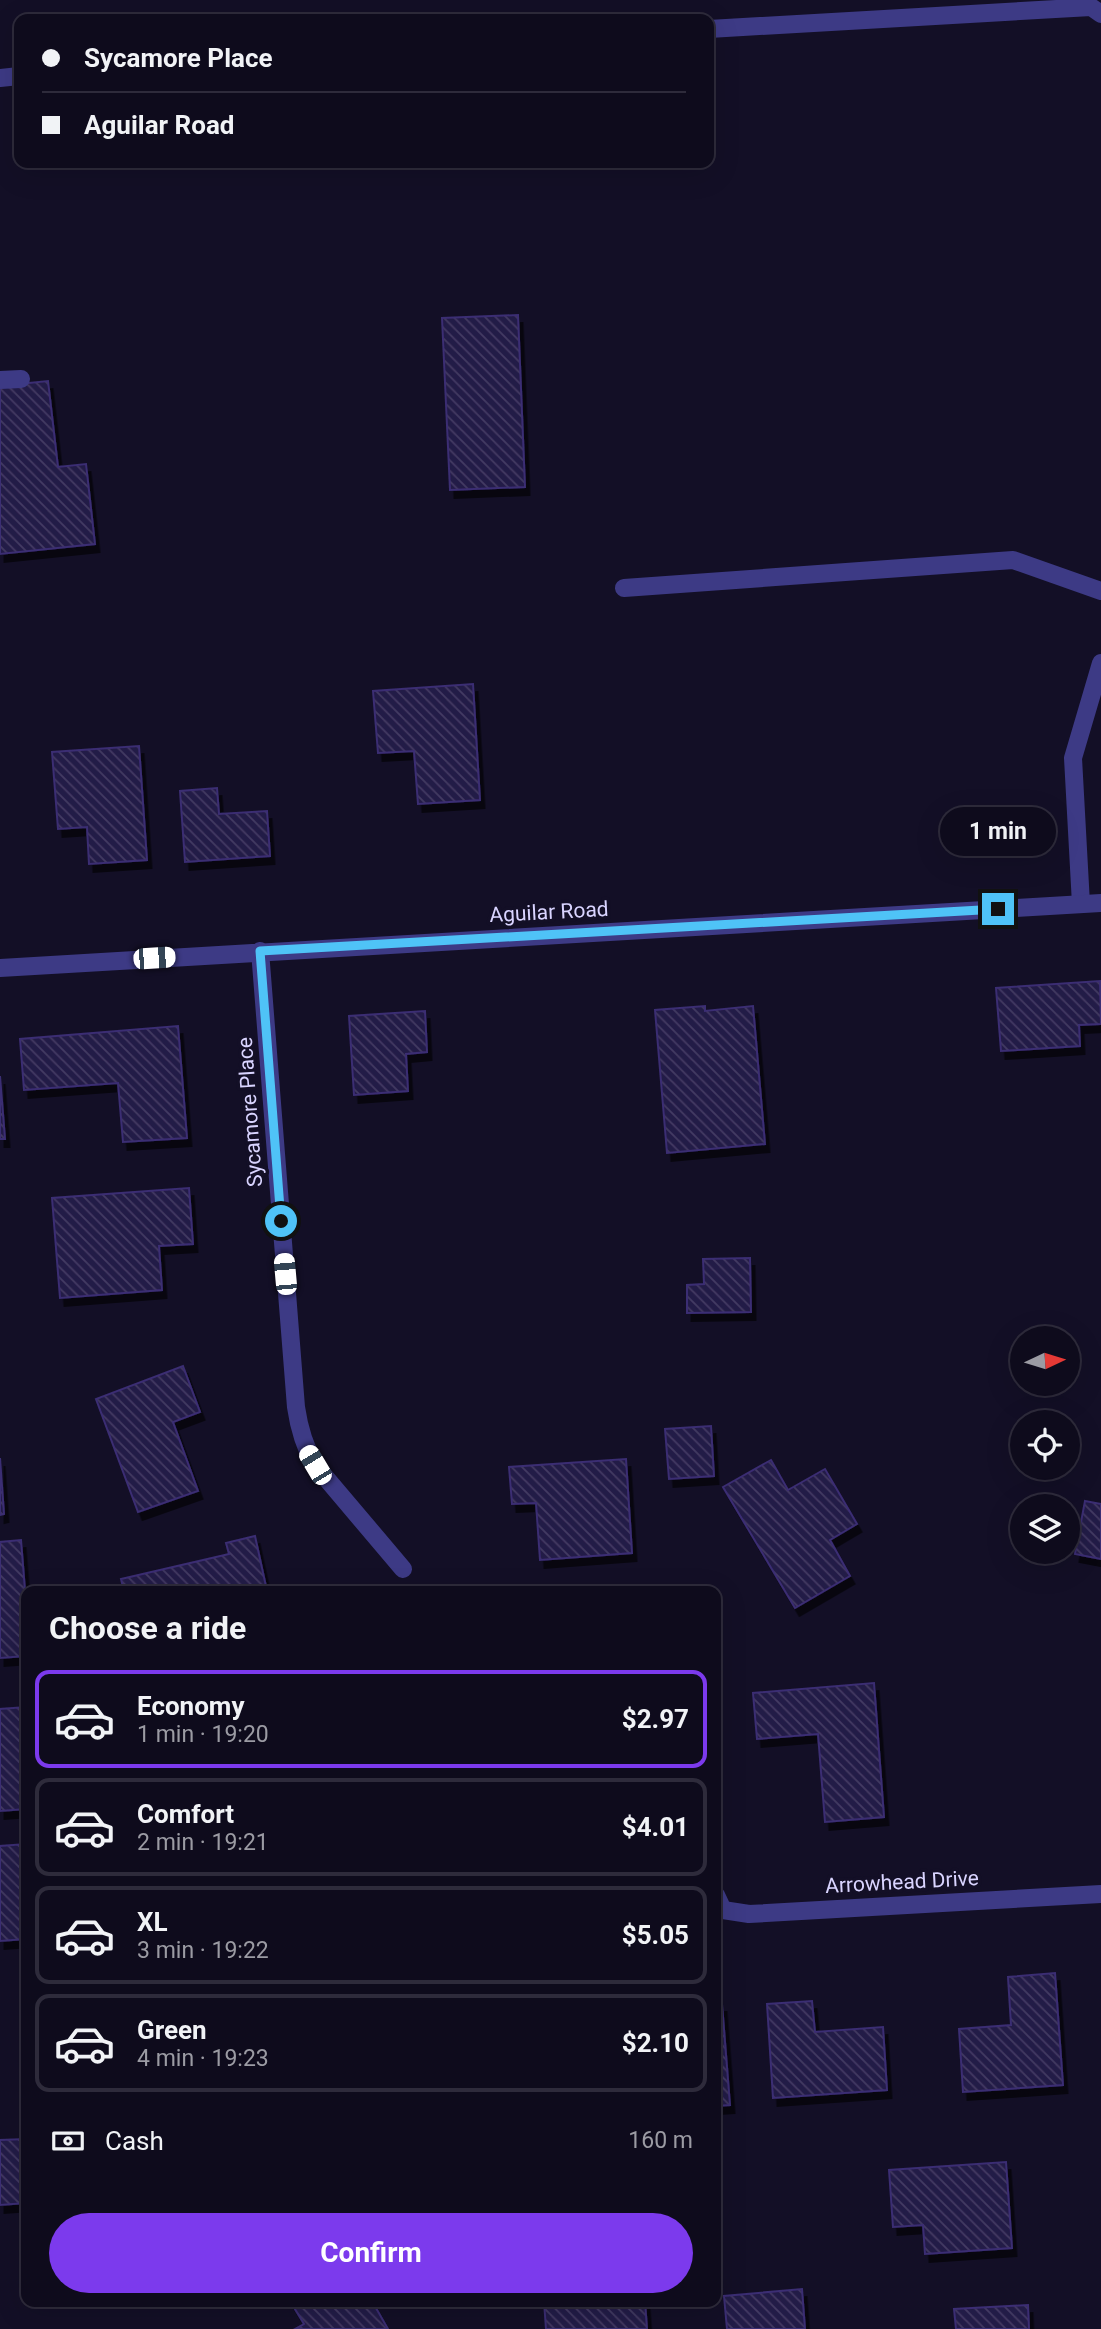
<!DOCTYPE html>
<html lang="en">
<head>
<meta charset="utf-8">
<style>
	body { margin:0; font-family:Roboto,sans-serif; background:#1c1929; color:#f1f3f6; height:100vh; display:flex; flex-direction:column; font-size:26px; white-space:nowrap }
	* { box-sizing:border-box; margin:0 }
	p { font-size:23px; color:#9b9ba3 }
	.icon { flex:none; width:38px; height:38px; fill:none; stroke:currentColor; stroke-width:2; stroke-linecap:round; stroke-linejoin:round }
	.map { position:relative; flex:1; overflow:hidden }
	.side { position:absolute; left:21px; top:1586px; width:700px; height:721px; display:flex; flex-direction:column; background:#0e0b1c; border-radius:14px; box-shadow:0 7px 28px #0002,0 0 0 2px #2e2b3b }
	.side>* { flex:none }
	.top-card { position:absolute; left:14px; top:14px; width:700px; height:154px; border-radius:14px; box-shadow:0 7px 28px #0002,0 0 0 2px #2e2b3b; display:grid; align-content:center; height:154px; padding:0 28px; background:#0e0b1c }
	.needle { width:46px; rotate:86deg }
	.fabs { position:absolute; left:1010px; top:1326px; display:grid; gap:14px }
	.fabs a { display:grid; place-items:center; width:70px; height:70px; border-radius:50%; background:#0e0b1c; box-shadow:0 7px 28px #0002,0 0 0 2px #2e2b3b; font-size:35px }
	.end { position:absolute; width:32px; height:32px; margin:-16px; border:9px solid #4fc3f7; background:#111; box-shadow:0 0 0 4px #111 }
	.from { border-radius:50% }
	.bubble { position:absolute; height:49px; border-radius:24px; background:#0e0b1c; box-shadow:0 7px 28px #0002,0 0 0 2px #2e2b3b; font-size:23px; font-weight:700; line-height:49px; text-align:center }
	.car { position:absolute; width:21px; height:42px; margin:-21px -10px; border-radius:9px; box-shadow:0 0 5px 2px #0007; background:linear-gradient(#fff 24%,#345 0 40%,#fff 0 76%,#345 0 86%,#fff 0) }
	.top-card b { display:flex; align-items:center; gap:24px; height:66px; font-size:26px }
	.top-card b+b { border-top:2px solid #2e2b3b }
	.top-card i { width:18px; height:18px; background:#f1f3f6 }
	ul { padding:0; list-style:none }
	li { display:flex; align-items:center; gap:21px; height:98px; margin:0 14px 10px; padding:0 14px; border:4px solid #2e2b3b; border-radius:14px }
	li div { flex:1 }
	li b { display:block; font-size:26px }
	li em { font-style:normal; font-weight:700 }
	li.selected { border-color:#7c3aed }
	li>.icon { width:63px; height:63px; stroke-width:1.5 }
	h2 { padding:0 28px; font-size:32px; line-height:84px }
	.pay { display:flex; align-items:center; gap:18px; height:77px; padding:0 28px; font-size:26px }
	.pay p { margin-inline-start:auto }
	.action { display:flex; gap:14px; margin-top:auto; padding:14px 28px }
	.action a { flex:1; height:80px; border-radius:42px; background:#7c3aed; color:#fff; font-size:28px; font-weight:700; line-height:80px; text-align:center }
	.map>svg:first-child { display:block }
</style>
</head>
<body>
<div class="map">
<svg width="1101" height="2329" viewBox="0 0 1101 2329">
	<defs>
		<pattern id="building-back-hatch" width="6" height="6" patternUnits="userSpaceOnUse" patternTransform="scale(1.75)"><rect width="6" height="6" fill="#241b47"/><path d="M-1 5l2 2M0 0l6 6M5-1l2 2" fill="none" stroke="#433b63"/></pattern>
		<filter id="shadow"><feDropShadow dx="4.5" dy="8" stdDeviation="0" flood-color="#0009"/></filter>
	</defs>
	<rect width="100%" height="100%" fill="#130f26"/>
	<!-- building -->
	<g fill="url(#building-back-hatch)" stroke="#3b2d73" stroke-width="2" filter="url(#shadow)">
		<polygon points="518,315 525,487 450,490 442,318"/>
		<polygon points="48,381 58,467 86,464 95,544 0,554 0,386"/>
		<polygon points="473,684 480,800 418,804 414,751 378,753 373,691"/>
		<polygon points="139,746 147,860 89,864 87,827 58,829 52,752"/>
		<polygon points="217,788 219,814 267,811 270,856 185,862 180,791"/>
		<polygon points="1100,981 1101,1024 1079,1025 1080,1046 1001,1051 996,988"/>
		<polygon points="705,1006 705,1011 753,1006 765,1144 667,1153 655,1010"/>
		<polygon points="425,1011 427,1052 406,1054 408,1091 354,1095 349,1016"/>
		<polygon points="178,1026 187,1138 123,1142 118,1083 24,1090 20,1039"/>
		<polygon points="0,1076 5,1139 0,1139"/>
		<polygon points="189,1188 193,1244 159,1246 162,1290 60,1298 52,1198"/>
		<polygon points="750,1258 751,1312 687,1313 687,1285 704,1284 703,1259"/>
		<polygon points="183,1366 200,1412 173,1422 198,1491 138,1512 96,1399"/>
		<polygon points="711,1426 714,1476 669,1479 665,1429"/>
		<polygon points="0,1458 4,1514 0,1515"/>
		<polygon points="626,1459 632,1553 540,1560 536,1503 512,1504 509,1467"/>
		<polygon points="771,1460 788,1490 825,1469 857,1524 830,1540 850,1576 795,1608 723,1487"/>
		<polygon points="1085,1501 1101,1504 1101,1559 1075,1554"/>
		<polygon points="255,1536 267,1591 124,1591 121,1579 229,1554 226,1543"/>
		<polygon points="21,1540 26,1603 26,1656 0,1658 0,1542"/>
		<polygon points="874,1683 884,1817 825,1822 818,1734 757,1739 753,1693"/>
		<polygon points="26,1707 26,1809 0,1811 0,1709"/>
		<polygon points="26,1844 26,1939 0,1941 0,1846"/>
		<polygon points="1055,1973 1063,2085 963,2092 959,2029 1011,2025 1008,1977"/>
		<polygon points="812,2001 815,2032 883,2027 887,2090 773,2098 767,2004"/>
		<polygon points="716,2004 722,2004 730,2105 716,2106"/>
		<polygon points="26,2139 26,2203 0,2205 0,2140"/>
		<polygon points="1006,2162 1012,2248 925,2254 923,2225 893,2227 889,2170"/>
		<polygon points="802,2289 805,2329 727,2329 724,2296"/>
		<polygon points="290,2301 372,2301 388,2329 295,2329 304,2324"/>
		<polygon points="544,2301 645,2301 647,2329 546,2329"/>
		<polygon points="1028,2305 1029,2329 956,2329 954,2309"/>
	</g>
	<g fill="none" stroke-linecap="round" stroke-linejoin="round">
		<!-- minor -->
		<g stroke="#3d3a85" stroke-width="18">
			<polyline points="709,29 1091,7 1101,14"/>
			<polyline points="0,78 19,76"/>
			<polyline points="0,380 21,379"/>
			<polyline points="624,588 1013,560 1101,591"/>
			<polyline points="1081,904 1073,758 1101,663"/>
			<path d="M260 951 296 1407C299 1428 304 1446 315 1465L403 1569"/>
			<polyline points="0,968 1101,903"/>
			<polyline points="716,1895 723,1910 749,1914 1101,1894"/>
		</g>
	</g>
	<g fill="none" stroke-linecap="round" stroke-linejoin="round">
		<!-- route -->
		<polyline stroke="#4fc3f7" stroke-width="9" points="281,1221 260,951 998,909"/>
	</g>
	<g text-anchor="middle" stroke-width="7" stroke-linejoin="round" paint-order="stroke">
		<!-- street labels -->
		<g font-size="21" fill="#d9d4ff" stroke="#130f26">
			<text transform="translate(549 912) rotate(-3)" y="7">Aguilar Road</text>
			<text transform="translate(250 1112) rotate(-94)" y="7">Sycamore Place</text>
			<text transform="translate(902 1882) rotate(-3)" y="7">Arrowhead Drive</text>
		</g>
	</g>
</svg>
<div class="fabs">
<a><svg class="needle" viewBox="-14 -14 28 28"><path d="M0-13l5 13h-10z" fill="#e53935"/><path d="M0 13l5-13h-10z" fill="#9b9ba3"/></svg></a>
<a><svg class="icon" aria-label="locate" viewBox="0 0 24 24"><circle cx="12" cy="12" r="6"/><path d="M12 2v4M12 18v4M2 12h4M18 12h4"/></svg></a>
<a><svg class="icon" aria-label="layers" viewBox="0 0 24 24"><path d="M12 4l9 5-9 5-9-5zM3 14l9 5 9-5"/></svg></a>
</div>
<i class="end from" style="left:281px;top:1221px"></i>
<i class="end" style="left:998px;top:909px"></i>
<div class="bubble" style="left:940px;top:807px;width:116px">1 min</div>
<i class="car" style="left:154px;top:958px;rotate:86deg"></i>
<i class="car" style="left:285px;top:1274px;rotate:355deg"></i>
<i class="car" style="left:315px;top:1465px;rotate:329deg"></i>
<div class="top-card">
<b><i class="from"></i>Sycamore Place</b>
<b><i></i>Aguilar Road</b>
</div>
<section class="side">
<h2>Choose a ride</h2>
<ul>
<li class="selected"><svg class="icon" aria-label="car" viewBox="0 0 24 24"><path d="M5 17H2v-5l4-1 3-4h7l3 4 3 1v5h-3M9 17h6M6 11h13"/><circle cx="7" cy="17" r="2"/><circle cx="17" cy="17" r="2"/></svg><div><b>Economy</b><p>1 min · 19:20</p></div><em>$2.97</em></li>
<li><svg class="icon" aria-label="car" viewBox="0 0 24 24"><path d="M5 17H2v-5l4-1 3-4h7l3 4 3 1v5h-3M9 17h6M6 11h13"/><circle cx="7" cy="17" r="2"/><circle cx="17" cy="17" r="2"/></svg><div><b>Comfort</b><p>2 min · 19:21</p></div><em>$4.01</em></li>
<li><svg class="icon" aria-label="car" viewBox="0 0 24 24"><path d="M5 17H2v-5l4-1 3-4h7l3 4 3 1v5h-3M9 17h6M6 11h13"/><circle cx="7" cy="17" r="2"/><circle cx="17" cy="17" r="2"/></svg><div><b>XL</b><p>3 min · 19:22</p></div><em>$5.05</em></li>
<li><svg class="icon" aria-label="car" viewBox="0 0 24 24"><path d="M5 17H2v-5l4-1 3-4h7l3 4 3 1v5h-3M9 17h6M6 11h13"/><circle cx="7" cy="17" r="2"/><circle cx="17" cy="17" r="2"/></svg><div><b>Green</b><p>4 min · 19:23</p></div><em>$2.10</em></li>
</ul>
<div class="pay"><svg class="icon" aria-label="cash" viewBox="0 0 24 24"><path d="M3 7h18v10H3z"/><circle cx="12" cy="12" r="2"/></svg>Cash<p>160 m</p></div>
<div class="action"><a>Confirm</a></div>
</section>
</div>
</body>
</html>
